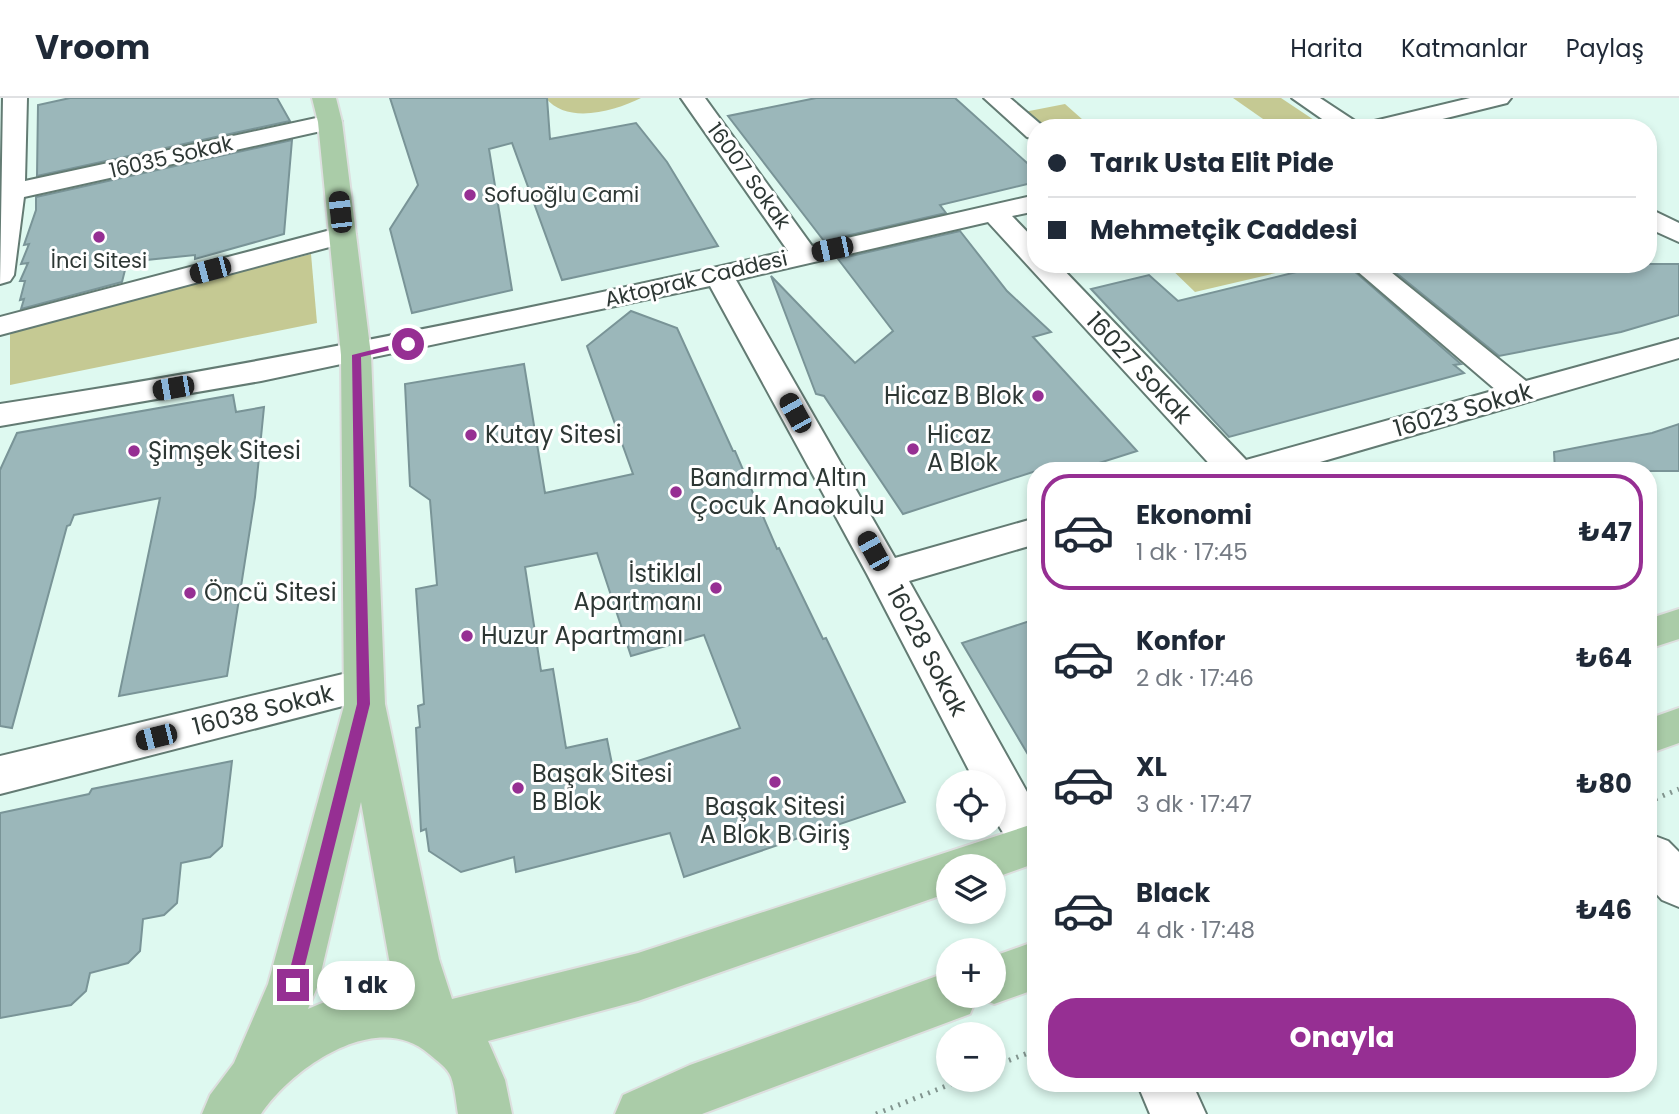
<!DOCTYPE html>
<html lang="tr">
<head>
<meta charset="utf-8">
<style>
	body { margin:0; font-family:Poppins,sans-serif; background:#f2f2f3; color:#1f2937; height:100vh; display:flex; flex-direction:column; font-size:26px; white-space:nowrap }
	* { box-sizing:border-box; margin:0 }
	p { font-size:23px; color:#747a83 }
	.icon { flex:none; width:38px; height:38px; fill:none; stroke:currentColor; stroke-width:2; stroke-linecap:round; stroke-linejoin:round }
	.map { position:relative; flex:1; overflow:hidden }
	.side { position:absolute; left:1027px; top:364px; width:630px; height:630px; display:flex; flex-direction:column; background:#fff; border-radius:28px; box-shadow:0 4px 10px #0003 }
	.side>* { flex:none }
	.hud { position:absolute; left:1027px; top:21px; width:630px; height:154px; border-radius:28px; box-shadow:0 4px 10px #0003; display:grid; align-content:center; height:154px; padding:0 21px; background:#fff }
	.tools { position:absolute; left:936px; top:672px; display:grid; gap:14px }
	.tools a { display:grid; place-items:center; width:70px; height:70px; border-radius:50%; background:#fff; box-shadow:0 4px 10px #0003; font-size:35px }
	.end { position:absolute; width:32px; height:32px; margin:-16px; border:9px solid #962f93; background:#fff; box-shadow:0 0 0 4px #fff }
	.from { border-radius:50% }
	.bubble { position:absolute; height:49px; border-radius:24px; background:#fff; box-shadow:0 4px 10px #0003; font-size:23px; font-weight:700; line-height:49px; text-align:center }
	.car { position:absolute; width:21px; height:42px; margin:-21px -10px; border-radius:9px; box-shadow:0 0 5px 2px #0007; background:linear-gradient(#222 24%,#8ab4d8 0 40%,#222 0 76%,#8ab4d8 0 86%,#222 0) }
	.hud b { display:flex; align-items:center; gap:24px; height:66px; font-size:26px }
	.hud b+b { border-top:2px solid #e0e1e3 }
	.hud i { width:18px; height:18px; background:#1f2937 }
	ul { padding:12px 0 0; list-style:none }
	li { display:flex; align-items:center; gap:21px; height:116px; margin:0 14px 10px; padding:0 7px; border:4px solid transparent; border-radius:28px }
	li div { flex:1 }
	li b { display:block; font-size:26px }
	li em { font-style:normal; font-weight:700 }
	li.on { border-color:#962f93 }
	li>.icon { width:63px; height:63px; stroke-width:1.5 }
	.cta { display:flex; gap:14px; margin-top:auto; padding:14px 21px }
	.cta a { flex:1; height:80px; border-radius:28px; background:#962f93; color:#fff; font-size:28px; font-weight:700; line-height:80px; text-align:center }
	header { display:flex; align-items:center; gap:42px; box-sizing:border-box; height:98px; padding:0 35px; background:#fff; border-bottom:2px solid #e0e1e3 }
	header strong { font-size:33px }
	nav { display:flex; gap:38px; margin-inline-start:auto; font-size:24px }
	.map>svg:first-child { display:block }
</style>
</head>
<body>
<header>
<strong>Vroom</strong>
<nav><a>Harita</a><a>Katmanlar</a><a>Paylaş</a></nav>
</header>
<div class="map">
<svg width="1679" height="1016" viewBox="0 0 1679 1016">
	<rect width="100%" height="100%" fill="#def9f0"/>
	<!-- green -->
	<g fill="#c5c993">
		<path d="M546 0H641C615 13 567 27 546 0Z"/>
		<polygon points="1233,0 1281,0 1317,24 1292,30 1276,30"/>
		<polygon points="1065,6 1092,30 1041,30 1024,14"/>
		<polygon points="311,156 317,225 10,287 10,233"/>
		<polygon points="1166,166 1271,166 1280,174 1195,194"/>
	</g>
	<!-- building -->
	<g fill="#9bb7ba" stroke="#799497" stroke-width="2" fill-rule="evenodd">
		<polygon points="70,0 277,0 290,23 37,78 38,7"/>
		<polygon points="390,0 547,0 550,41 636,25 667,64 718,148 562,182 512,45 489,51 512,192 412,215 390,131 418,87"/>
		<polygon points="816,0 955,0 1036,73 1036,84 940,107 946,115 824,143 728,18"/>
		<polygon points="292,42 284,136 195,161 195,157 127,164 122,184 21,211 24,201 20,202 25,183 20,183 28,165 21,166 29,146 24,147 36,112 36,99"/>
		<polygon points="960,133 1007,193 1051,234 1033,239 1137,353 1074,373 1036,373 903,416 824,298 816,296 771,178 855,265 893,233 838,161"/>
		<polygon points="1329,166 1346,166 1461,266 1454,267 1464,275 1229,339 1091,191 1149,177 1178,203"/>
		<polygon points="1385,166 1679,166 1679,217 1621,234 1499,258"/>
		<path d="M631 213 677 230 733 353H735L777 451 779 450 823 541 826 540 905 704 684 779 670 735 516 774 514 759 461 774 429 753 426 731 421 733 416 630 420 629 418 608 424 606 416 491 437 487 430 402 410 388 405 286 524 266 545 395 633 376 587 248ZM597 455 631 558 704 537 740 630 613 671 607 641 566 650 553 571 541 573 525 469Z"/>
		<polygon points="233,297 236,314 264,309 255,399 227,578 119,598 160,400 74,417 70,427 67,428 12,630 0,628 0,372 17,335"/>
		<polygon points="1679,326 1679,373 1555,373 1554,354 1652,335"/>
		<polygon points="1036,521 1036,670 962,545"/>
		<polygon points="232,663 222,748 210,759 181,765 177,805 164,817 143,821 140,853 128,865 90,875 86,893 71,907 0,920 0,715 89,696 92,691"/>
	</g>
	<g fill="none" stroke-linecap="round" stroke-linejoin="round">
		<!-- minor casing -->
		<g stroke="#637b73" stroke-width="4">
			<g id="minor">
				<polygon points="3,0 27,0 25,83 330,17 338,19 342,24 338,29 330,31 24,99 14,177 10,183 0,186"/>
				<path d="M681 0H705L812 148 1036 97V113L1012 118 1036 143V166H1058L1246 362 1496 292 1349 166H1381L1526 283 1679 241V260L1289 373H1216L988 124 736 182 895 460 1036 420V446L909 483 1036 710 1034 765 1018 759 994 720V684H975L867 476 710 188 261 283 0 328V306C265 266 528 212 788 153Z"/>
				<polygon points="984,0 1010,0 1045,30 1036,30 1036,41 1027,39"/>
				<polygon points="1292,0 1320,0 1364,29 1366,25 1470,0 1511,0 1507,5 1406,30 1335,30"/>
				<polygon points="1648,110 1679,125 1679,144 1648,130"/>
				<polygon points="342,129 352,131 356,137 352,143 0,237 0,219"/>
				<polygon points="364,571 378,575 384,587 378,599 0,696 0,658"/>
				<polygon points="1652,737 1668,743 1679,754 1679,809 1662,802 1648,787 1648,739"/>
				<polygon points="1137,985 1192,985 1206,1016 1150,1016"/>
			</g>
		</g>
		<!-- major casing -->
		<g stroke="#dddfdf" stroke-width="4">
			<g id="major">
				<path d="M312 0H336L342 24 371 257 385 606 439 861 452 901 638 855 1036 725V765L994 780V768H948V795L638 903 488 943 505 982 512 1016H458C456 1004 455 990 451 979 447 969 437 963 429 956 377 910 292 970 261 1016H202L210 997 234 965 268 886 344 608 341 257 318 24ZM361 704 389 861 399 891C366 890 338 897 308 911L318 887Z"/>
				<polygon points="1679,511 1679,541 1648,551 1648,521"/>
				<polygon points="1679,610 1679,645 1648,656 1648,621"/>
				<polygon points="1036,843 1036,891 994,906 977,899 970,916 702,1016 615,1016 623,997 690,967 948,874 948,898 994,898 994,858"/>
			</g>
		</g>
		<!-- path -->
		<g stroke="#82958f" stroke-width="5" stroke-dasharray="2 6" stroke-linecap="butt">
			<polyline points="1648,704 1679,691"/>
			<polyline points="994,968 1036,952"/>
			<polyline points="876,1016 961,982"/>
		</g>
		<!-- minor -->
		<use href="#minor" fill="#fff" fill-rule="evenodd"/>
		<!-- major -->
		<use href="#major" fill="#aacca8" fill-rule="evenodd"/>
	</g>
	<!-- route -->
	<polygon fill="#962f93" points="408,243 411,244 411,247 361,259 370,606 300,887 298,893 293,895 288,893 286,887 357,606 352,257"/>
	<!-- markers -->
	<g fill="#962f93" stroke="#fff" stroke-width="2.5">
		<circle cx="470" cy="97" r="7"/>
		<circle cx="99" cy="139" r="7"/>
		<circle cx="1038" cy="298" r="7"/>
		<circle cx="471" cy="337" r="7"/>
		<circle cx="913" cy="351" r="7"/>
		<circle cx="134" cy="353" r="7"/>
		<circle cx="676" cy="394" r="7"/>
		<circle cx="716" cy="490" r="7"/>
		<circle cx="190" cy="495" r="7"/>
		<circle cx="467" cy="538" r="7"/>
		<circle cx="775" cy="684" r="7"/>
		<circle cx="518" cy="690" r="7"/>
	</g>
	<g text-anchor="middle" stroke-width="6" stroke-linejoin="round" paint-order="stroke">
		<!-- far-street labels -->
		<g font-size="21" fill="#2d3734" stroke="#fff">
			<text transform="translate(171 59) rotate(-13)" y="7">16035 Sokak</text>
			<text transform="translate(749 78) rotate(54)" y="7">16007 Sokak</text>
			<text transform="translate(696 181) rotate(-13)" y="7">Aktoprak Caddesi</text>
		</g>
		<!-- far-poi labels -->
		<g font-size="21" fill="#2d3734" stroke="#fff" text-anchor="start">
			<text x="484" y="104">Sofuoğlu Cami</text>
			<text x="99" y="170" text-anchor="middle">İnci Sitesi</text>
		</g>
		<!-- street labels -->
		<g font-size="24" fill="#2d3734" stroke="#fff">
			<text transform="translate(1139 270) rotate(47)" y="8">16027 Sokak</text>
			<text transform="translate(1463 312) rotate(-16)" y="8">16023 Sokak</text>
			<text transform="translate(927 553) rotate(62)" y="8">16028 Sokak</text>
			<text transform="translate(263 612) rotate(-14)" y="8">16038 Sokak</text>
		</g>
		<!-- poi labels -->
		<g font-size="24" fill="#2d3734" stroke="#fff" text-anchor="start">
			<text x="1024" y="306" text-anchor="end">Hicaz B Blok</text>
			<text x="485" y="345">Kutay Sitesi</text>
			<text x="927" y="345">Hicaz<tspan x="927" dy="28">A Blok</tspan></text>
			<text x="148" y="361">Şimşek Sitesi</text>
			<text x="690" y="388">Bandırma Altın<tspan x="690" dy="28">Çocuk Anaokulu</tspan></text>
			<text x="702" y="484" text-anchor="end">İstiklal<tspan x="702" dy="28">Apartmanı</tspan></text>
			<text x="204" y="503">Öncü Sitesi</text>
			<text x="481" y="546">Huzur Apartmanı</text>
			<text x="532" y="684">Başak Sitesi<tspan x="532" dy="28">B Blok</tspan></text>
			<text x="775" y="717" text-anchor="middle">Başak Sitesi<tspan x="775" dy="28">A Blok B Giriş</tspan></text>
		</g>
	</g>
</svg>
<div class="tools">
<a><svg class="icon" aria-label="locate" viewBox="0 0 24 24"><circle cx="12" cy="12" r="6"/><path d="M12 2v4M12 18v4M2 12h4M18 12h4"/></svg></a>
<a><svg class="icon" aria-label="layers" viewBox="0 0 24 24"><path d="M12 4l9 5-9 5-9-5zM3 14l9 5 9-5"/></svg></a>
<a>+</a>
<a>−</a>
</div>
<i class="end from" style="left:408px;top:246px"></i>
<i class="end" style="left:293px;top:887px"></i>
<div class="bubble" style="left:317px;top:863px;width:98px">1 dk</div>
<i class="car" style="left:340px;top:114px;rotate:354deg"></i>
<i class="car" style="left:832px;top:151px;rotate:258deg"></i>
<i class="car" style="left:210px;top:172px;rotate:255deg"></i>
<i class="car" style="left:173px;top:290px;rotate:260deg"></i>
<i class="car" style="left:795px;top:315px;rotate:331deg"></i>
<i class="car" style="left:873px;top:453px;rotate:331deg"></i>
<i class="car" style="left:156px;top:639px;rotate:256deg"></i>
<div class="hud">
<b><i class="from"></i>Tarık Usta Elit Pide</b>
<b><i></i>Mehmetçik Caddesi</b>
</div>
<section class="side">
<ul>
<li class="on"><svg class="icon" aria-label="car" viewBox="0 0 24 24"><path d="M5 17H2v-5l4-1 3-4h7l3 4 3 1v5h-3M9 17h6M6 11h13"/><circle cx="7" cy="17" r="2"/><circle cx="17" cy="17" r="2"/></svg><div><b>Ekonomi</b><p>1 dk · 17:45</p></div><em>₺47</em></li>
<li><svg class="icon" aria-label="car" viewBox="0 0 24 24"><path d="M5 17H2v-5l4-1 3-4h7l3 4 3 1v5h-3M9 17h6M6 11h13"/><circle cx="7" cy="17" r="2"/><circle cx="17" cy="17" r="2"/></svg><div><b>Konfor</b><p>2 dk · 17:46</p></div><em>₺64</em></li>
<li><svg class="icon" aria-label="car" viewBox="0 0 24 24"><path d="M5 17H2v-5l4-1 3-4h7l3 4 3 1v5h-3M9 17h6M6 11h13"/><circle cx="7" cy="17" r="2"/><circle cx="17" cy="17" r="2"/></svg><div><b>XL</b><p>3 dk · 17:47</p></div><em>₺80</em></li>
<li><svg class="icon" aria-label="car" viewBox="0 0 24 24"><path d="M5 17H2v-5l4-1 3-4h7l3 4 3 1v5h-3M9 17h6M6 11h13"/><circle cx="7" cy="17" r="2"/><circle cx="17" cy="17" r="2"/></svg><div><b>Black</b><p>4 dk · 17:48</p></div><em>₺46</em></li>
</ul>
<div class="cta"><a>Onayla</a></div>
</section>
</div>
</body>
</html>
